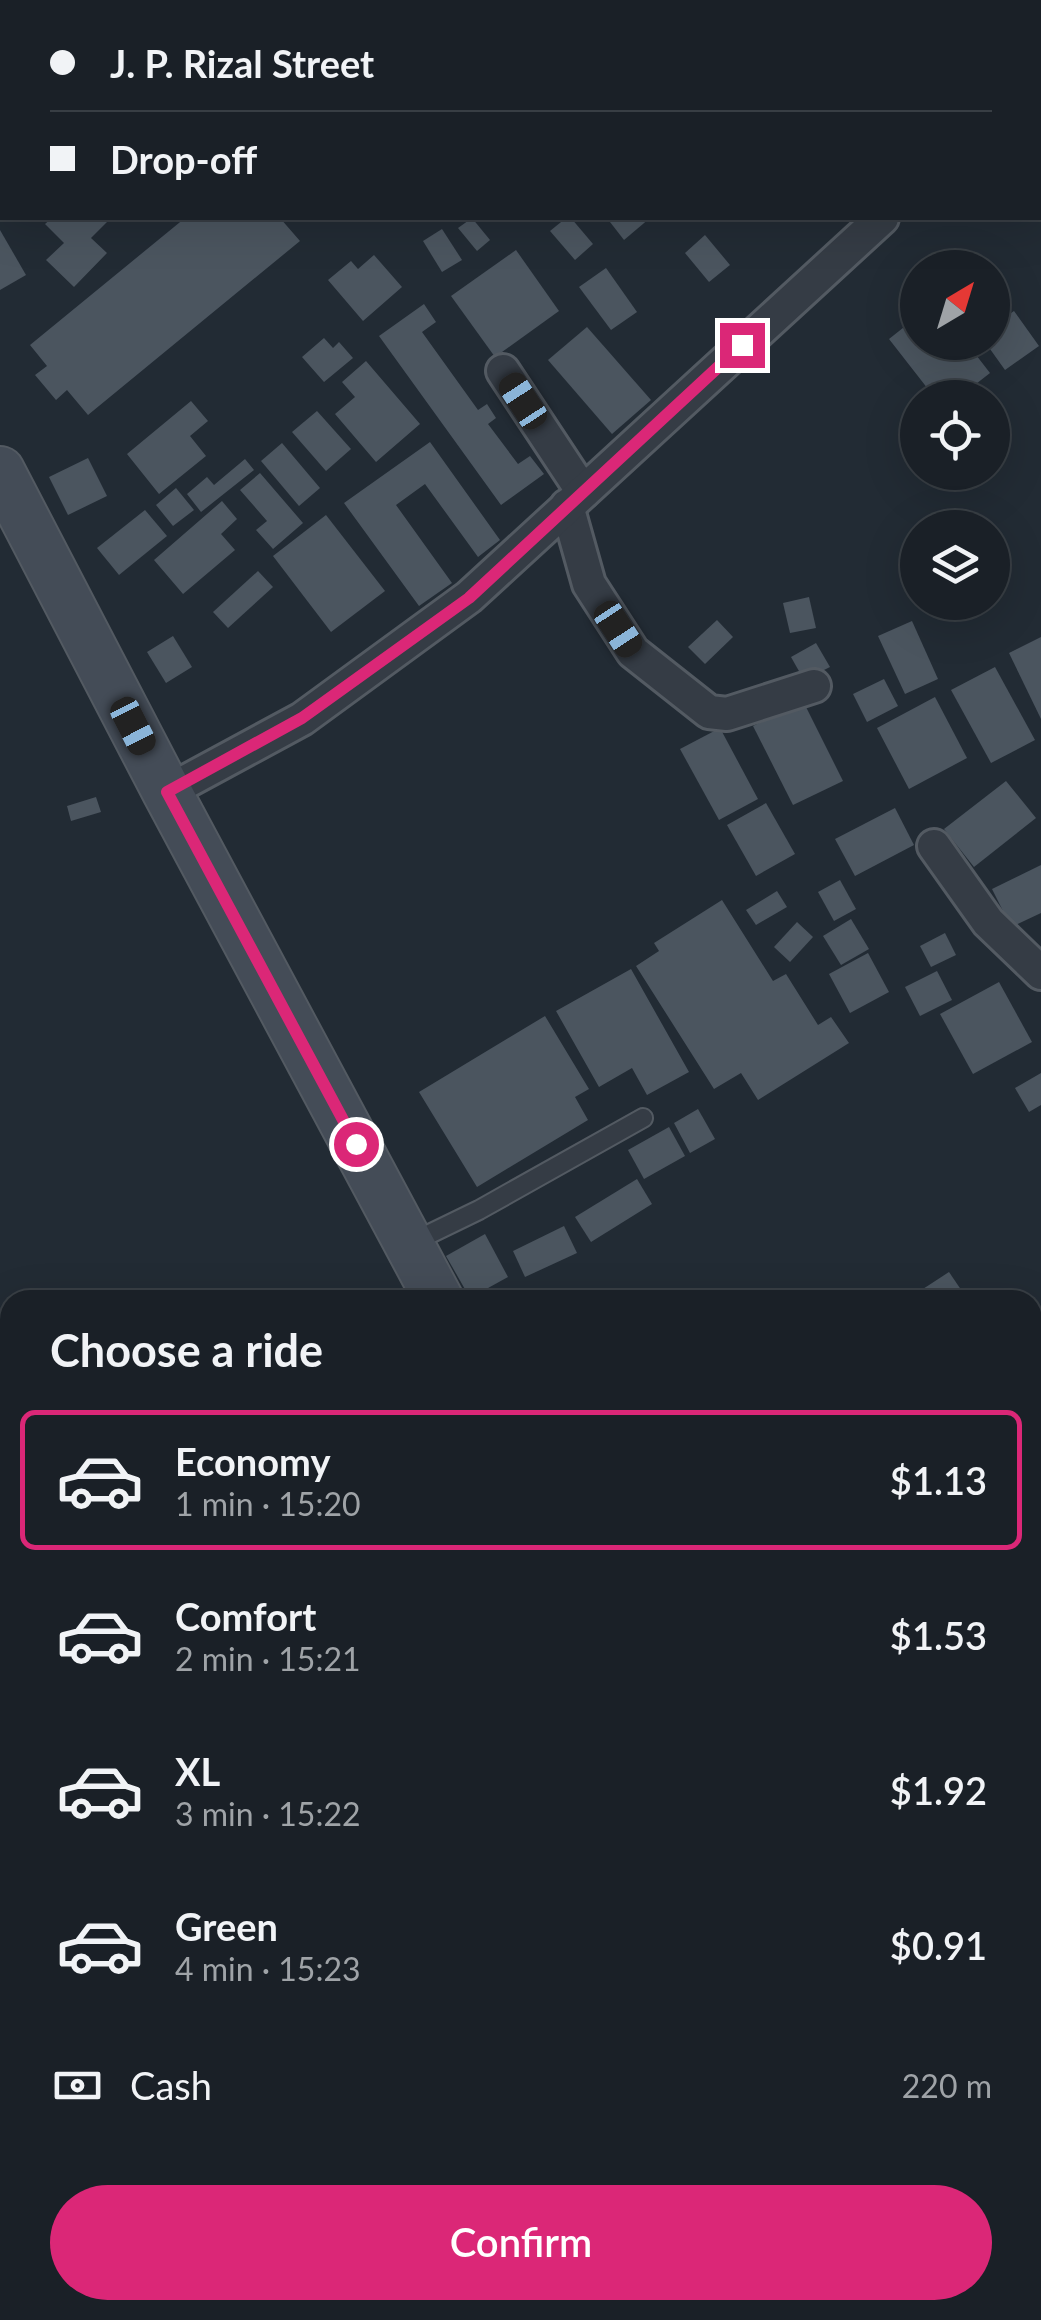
<!DOCTYPE html>
<html lang="en">
<head>
<meta charset="utf-8">
<style>
	body { margin:0; font-family:Lato,sans-serif; background:#23282f; color:#f1f3f6; height:100vh; display:flex; flex-direction:column; font-size:38px; white-space:nowrap }
	* { box-sizing:border-box; margin:0 }
	p { font-size:32px; color:#9fa3a7 }
	.icon { flex:none; width:55px; height:55px; fill:none; stroke:currentColor; stroke-width:2; stroke-linecap:round; stroke-linejoin:round }
	.map { position:relative; flex:1; overflow:hidden }
	.drawer { position:absolute; left:0px; top:1290px; width:1042px; height:1030px; display:flex; flex-direction:column; background:#1a2027; border-radius:30px 30px 0 0; box-shadow:0 10px 40px #0002,0 0 0 2px #383e44 }
	.drawer>* { flex:none }
	.guide { position:absolute; left:0px; top:0px; width:1042px; height:220px; box-shadow:0 10px 40px #0002,0 0 0 2px #383e44; display:grid; align-content:center; height:220px; padding:0 50px; background:#1a2027 }
	.needle { width:65px; rotate:38deg }
	.controls { position:absolute; left:900px; top:250px; display:grid; gap:20px }
	.controls a { display:grid; place-items:center; width:110px; height:110px; border-radius:50%; background:#1a2027; box-shadow:0 10px 40px #0002,0 0 0 2px #383e44; font-size:50px }
	.end { position:absolute; width:45px; height:45px; margin:-22px; border:12px solid #db2777; background:#fff; box-shadow:0 0 0 5px #fff }
	.from { border-radius:50% }
	.car { position:absolute; width:30px; height:60px; margin:-30px -15px; border-radius:12px; box-shadow:0 0 8px 2px #0007; background:linear-gradient(#222 24%,#8ab4d8 0 40%,#222 0 76%,#8ab4d8 0 86%,#222 0) }
	.guide b { display:flex; align-items:center; gap:35px; height:95px; font-size:38px }
	.guide b+b { border-top:2px solid #383e44 }
	.guide i { width:25px; height:25px; background:#f1f3f6 }
	ul { padding:0; list-style:none }
	li { display:flex; align-items:center; gap:30px; height:140px; margin:0 20px 15px; padding:0 30px; border:5px solid transparent; border-radius:15px }
	li div { flex:1 }
	li b { display:block; font-size:38px }
	li em { font-style:normal; font-weight:600 }
	li.current { border-color:#db2777 }
	li>.icon { width:90px; height:90px; stroke-width:1.5 }
	h2 { padding:0 50px; font-size:45px; line-height:120px }
	.pay { display:flex; align-items:center; gap:25px; height:110px; padding:0 50px; font-size:38px }
	.pay p { margin-inline-start:auto }
	.cta { display:flex; gap:20px; margin-top:auto; padding:20px 50px }
	.cta a { flex:1; height:115px; border-radius:60px; background:#db2777; color:#fff; font-size:40px; font-weight:600; line-height:115px; text-align:center }
	.map>svg:first-child { display:block }
</style>
</head>
<body>
<div class="map">
<svg width="1041" height="2320" viewBox="0 0 1041 2320">
	<rect width="100%" height="100%" fill="#222b34"/>
	<!-- building -->
	<g fill="#4b555f">
		<polygon points="52,218 111,218 91,238 107,253 74,287 46,260 64,243 45,224"/>
		<polygon points="185,218 280,218 300,241 88,415 67,390 56,400 35,375 47,366 30,345"/>
		<polygon points="472,218 490,240 477,251 458,228"/>
		<polygon points="566,218 571,218 593,244 575,260 550,231"/>
		<polygon points="615,218 650,218 624,240 610,222"/>
		<polygon points="442,229 462,260 442,272 423,241"/>
		<polygon points="0,230 26,275 0,290"/>
		<polygon points="705,235 730,265 709,282 685,253"/>
		<polygon points="516,250 559,311 495,357 451,296"/>
		<polygon points="374,255 402,287 363,321 328,280 351,261 358,269"/>
		<polygon points="606,268 637,312 611,330 579,287"/>
		<polygon points="424,304 436,322 422,332 478,410 487,404 496,418 488,424 518,464 530,456 544,474 501,505 379,336"/>
		<polygon points="1014,311 1039,346 1005,370 985,342 992,342 992,326"/>
		<polygon points="918,316 918,342 966,342 990,373 958,398 935,398 889,339"/>
		<polygon points="587,327 651,400 612,434 548,360"/>
		<polygon points="324,338 333,348 339,342 353,358 324,382 302,357"/>
		<polygon points="366,361 420,424 376,462 335,414 355,397 342,382"/>
		<polygon points="191,401 208,421 190,436 206,456 159,494 127,454"/>
		<polygon points="317,411 351,449 326,471 292,432"/>
		<polygon points="430,442 500,540 478,557 425,484 396,505 452,583 419,606 344,503"/>
		<polygon points="282,443 320,488 299,506 261,461"/>
		<polygon points="88,458 107,496 68,515 49,477"/>
		<polygon points="245,459 254,470 201,512 187,494 207,477 214,485"/>
		<polygon points="260,473 303,523 273,549 256,530 267,521 240,490"/>
		<polygon points="176,488 194,510 173,526 156,505"/>
		<polygon points="222,501 237,519 221,534 235,550 183,594 154,560"/>
		<polygon points="145,510 167,536 119,575 97,548"/>
		<polygon points="326,515 385,591 331,632 273,556"/>
		<polygon points="258,571 273,587 228,628 213,612"/>
		<polygon points="809,597 816,628 790,633 783,603"/>
		<polygon points="717,620 733,637 705,664 688,647"/>
		<polygon points="912,621 938,679 905,694 878,636"/>
		<polygon points="173,636 192,667 166,683 147,652"/>
		<polygon points="1041,637 1041,719 1009,653"/>
		<polygon points="816,643 830,667 804,680 791,657"/>
		<polygon points="995,667 1035,740 991,763 951,690"/>
		<polygon points="884,679 898,706 867,722 853,694"/>
		<polygon points="935,697 967,758 909,789 877,728"/>
		<polygon points="803,701 843,781 793,805 753,726"/>
		<polygon points="720,728 758,799 719,820 680,749"/>
		<polygon points="1006,781 1036,818 974,867 944,829"/>
		<polygon points="96,797 101,812 71,821 67,806"/>
		<polygon points="766,803 795,854 756,876 727,825"/>
		<polygon points="895,808 914,845 855,876 835,839"/>
		<polygon points="1041,865 1041,913 1011,927 992,889"/>
		<polygon points="840,880 856,909 834,921 818,892"/>
		<polygon points="777,891 787,907 756,925 746,910"/>
		<polygon points="722,900 773,981 786,974 818,1025 831,1017 849,1043 758,1100 741,1073 714,1089 636,966 659,951 654,943"/>
		<polygon points="851,919 869,949 841,965 823,936"/>
		<polygon points="797,922 813,937 790,962 774,947"/>
		<polygon points="945,933 956,955 931,967 920,946"/>
		<polygon points="868,953 889,992 850,1013 829,974"/>
		<polygon points="631,969 689,1072 647,1095 632,1068 599,1087 556,1011"/>
		<polygon points="937,971 952,1000 920,1016 905,987"/>
		<polygon points="999,982 1032,1042 973,1074 940,1014"/>
		<polygon points="545,1016 589,1089 575,1097 588,1120 477,1187 419,1092"/>
		<polygon points="1041,1073 1041,1105 1029,1112 1015,1088"/>
		<polygon points="698,1109 715,1139 690,1153 674,1123"/>
		<polygon points="669,1127 685,1156 644,1179 628,1150"/>
		<polygon points="637,1179 652,1204 591,1242 575,1217"/>
		<polygon points="564,1226 577,1253 525,1277 513,1251"/>
		<polygon points="485,1234 508,1277 470,1298 446,1256"/>
		<polygon points="949,1272 968,1300 906,1300"/>
		<polygon points="1041,1530 1041,1593 1032,1586 1032,1540"/>
		<polygon points="10,1542 10,1594 0,1574 0,1547"/>
		<polygon points="1032,1630 1041,1647 1041,1773 1032,1777"/>
		<polygon points="5,1901 10,1906 10,2071 0,2060 0,1905"/>
		<polygon points="1041,2043 1041,2072 1032,2052 1032,2047"/>
		<polygon points="1032,2118 1041,2135 1041,2139 1032,2143"/>
		<polygon points="300,2310 385,2310 390,2320 305,2320"/>
		<polygon points="662,2310 678,2310 684,2320 659,2320 655,2314"/>
		<polygon points="750,2310 824,2310 805,2320 755,2320"/>
	</g>
	<g fill="none" stroke-linecap="round" stroke-linejoin="round">
		<!-- lane casing -->
		<g stroke="#535a62" stroke-width="22">
			<g id="lane">
				<polyline points="125,2 127,0"/>
				<polyline points="0,115 2,113"/>
				<polyline points="411,1243 479,1210 643,1118"/>
			</g>
		</g>
		<!-- street casing -->
		<g stroke="#535a62" stroke-width="38">
			<g id="street">
				<polyline points="213,2 216,0"/>
				<polyline points="1040,98 1041,97"/>
				<polyline points="0,184 2,182"/>
				<polyline points="503,371 583,492"/>
				<polyline points="567,506 589,584 633,652 709,712 727,714 814,686"/>
				<polyline points="167,792 302,719 469,597 882,218"/>
				<polyline points="934,846 988,922 1041,973"/>
				<polyline points="1032,1605 1041,1601"/>
				<polyline points="1032,1842 1041,1857"/>
			</g>
		</g>
		<!-- secondary casing -->
		<g stroke="#535a62" stroke-width="52">
			<g id="secondary">
				<polyline points="0,471 167,792 439,1300"/>
				<polyline points="978,2310 983,2320"/>
			</g>
		</g>
		<!-- lane -->
		<use href="#lane" stroke="#353c45" stroke-width="18"/>
		<!-- street -->
		<use href="#street" stroke="#353c45" stroke-width="32"/>
		<!-- secondary -->
		<use href="#secondary" stroke="#444c57" stroke-width="48"/>
	</g>
	<g fill="none" stroke-linecap="round" stroke-linejoin="round">
		<!-- route -->
		<polyline stroke="#db2777" stroke-width="12" points="356,1144 167,792 302,718 469,598 742,345"/>
	</g>
</svg>
<div class="controls">
<a><svg class="needle" viewBox="-14 -14 28 28"><path d="M0-13l5 13h-10z" fill="#e53935"/><path d="M0 13l5-13h-10z" fill="#9fa3a7"/></svg></a>
<a><svg class="icon" aria-label="locate" viewBox="0 0 24 24"><circle cx="12" cy="12" r="6"/><path d="M12 2v4M12 18v4M2 12h4M18 12h4"/></svg></a>
<a><svg class="icon" aria-label="layers" viewBox="0 0 24 24"><path d="M12 4l9 5-9 5-9-5zM3 14l9 5 9-5"/></svg></a>
</div>
<i class="end from" style="left:356px;top:1144px"></i>
<i class="end" style="left:742px;top:345px"></i>
<i class="car" style="left:523px;top:401px;rotate:327deg"></i>
<i class="car" style="left:618px;top:629px;rotate:147deg"></i>
<i class="car" style="left:133px;top:726px;rotate:153deg"></i>
<div class="guide">
<b><i class="from"></i>J. P. Rizal Street</b>
<b><i></i>Drop-off</b>
</div>
<section class="drawer">
<h2>Choose a ride</h2>
<ul>
<li class="current"><svg class="icon" aria-label="car" viewBox="0 0 24 24"><path d="M5 17H2v-5l4-1 3-4h7l3 4 3 1v5h-3M9 17h6M6 11h13"/><circle cx="7" cy="17" r="2"/><circle cx="17" cy="17" r="2"/></svg><div><b>Economy</b><p>1 min · 15:20</p></div><em>$1.13</em></li>
<li><svg class="icon" aria-label="car" viewBox="0 0 24 24"><path d="M5 17H2v-5l4-1 3-4h7l3 4 3 1v5h-3M9 17h6M6 11h13"/><circle cx="7" cy="17" r="2"/><circle cx="17" cy="17" r="2"/></svg><div><b>Comfort</b><p>2 min · 15:21</p></div><em>$1.53</em></li>
<li><svg class="icon" aria-label="car" viewBox="0 0 24 24"><path d="M5 17H2v-5l4-1 3-4h7l3 4 3 1v5h-3M9 17h6M6 11h13"/><circle cx="7" cy="17" r="2"/><circle cx="17" cy="17" r="2"/></svg><div><b>XL</b><p>3 min · 15:22</p></div><em>$1.92</em></li>
<li><svg class="icon" aria-label="car" viewBox="0 0 24 24"><path d="M5 17H2v-5l4-1 3-4h7l3 4 3 1v5h-3M9 17h6M6 11h13"/><circle cx="7" cy="17" r="2"/><circle cx="17" cy="17" r="2"/></svg><div><b>Green</b><p>4 min · 15:23</p></div><em>$0.91</em></li>
</ul>
<div class="pay"><svg class="icon" aria-label="cash" viewBox="0 0 24 24"><path d="M3 7h18v10H3z"/><circle cx="12" cy="12" r="2"/></svg>Cash<p>220 m</p></div>
<div class="cta"><a>Confirm</a></div>
</section>
</div>
</body>
</html>
